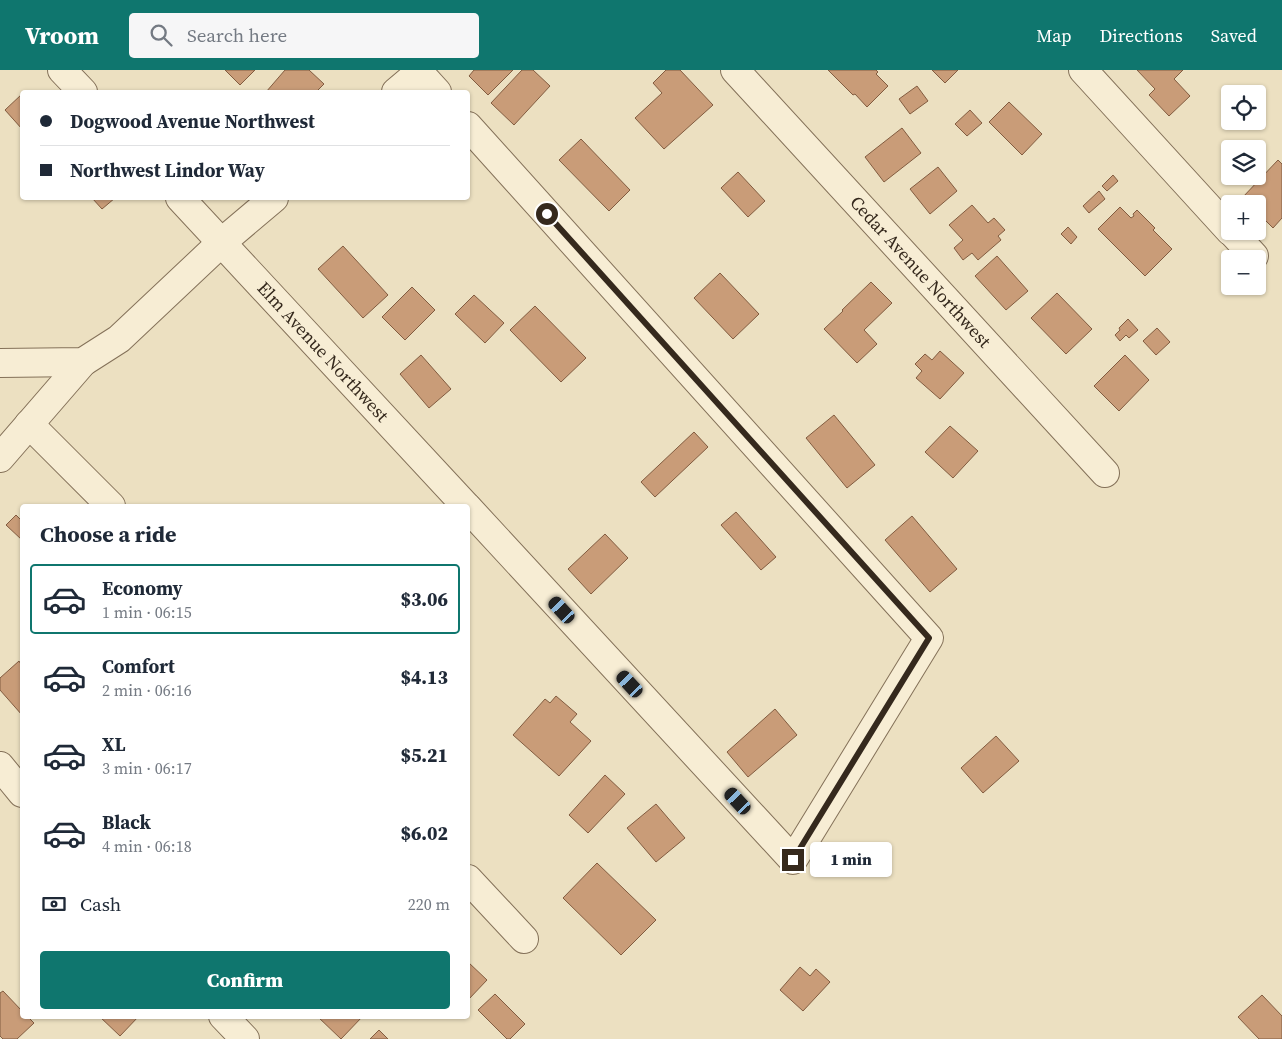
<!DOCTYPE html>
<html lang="en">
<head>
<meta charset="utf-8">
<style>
	body { margin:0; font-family:"Source Serif 4",serif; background:#f6f6f7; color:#1f2937; height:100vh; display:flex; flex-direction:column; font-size:19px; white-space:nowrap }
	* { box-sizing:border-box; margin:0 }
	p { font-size:16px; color:#747a83 }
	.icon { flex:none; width:28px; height:28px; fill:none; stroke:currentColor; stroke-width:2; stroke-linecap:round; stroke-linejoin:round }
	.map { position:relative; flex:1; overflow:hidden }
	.details { position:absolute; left:20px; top:434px; width:450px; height:515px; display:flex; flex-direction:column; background:#fff; border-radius:5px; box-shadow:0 1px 4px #0004 }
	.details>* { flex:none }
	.hud { position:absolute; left:20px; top:20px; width:450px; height:110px; border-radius:5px; box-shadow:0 1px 4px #0004; display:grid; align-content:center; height:110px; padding:0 20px; background:#fff }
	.controls { position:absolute; left:1221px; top:15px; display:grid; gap:10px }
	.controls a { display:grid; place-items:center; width:45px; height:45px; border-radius:5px; background:#fff; box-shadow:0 1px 4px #0004; font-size:25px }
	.end { position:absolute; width:22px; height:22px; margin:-11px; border:6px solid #35291d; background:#fff; box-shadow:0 0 0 2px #fff }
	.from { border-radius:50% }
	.bubble { position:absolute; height:35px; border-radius:5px; background:#fff; box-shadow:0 1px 4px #0004; font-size:16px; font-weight:800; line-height:35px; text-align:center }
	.car { position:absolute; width:15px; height:30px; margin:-15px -8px; border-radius:6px; box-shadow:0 0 4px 1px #0007; background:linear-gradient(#222 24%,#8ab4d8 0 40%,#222 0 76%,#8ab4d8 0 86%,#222 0) }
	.hud b { display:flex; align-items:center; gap:18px; height:48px; font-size:19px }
	.hud b+b { border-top:1px solid #e0e1e3 }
	.hud i { width:12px; height:12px; background:#1f2937 }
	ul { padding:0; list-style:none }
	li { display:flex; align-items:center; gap:15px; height:70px; margin:0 10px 8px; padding:0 10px; border:2px solid transparent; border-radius:5px }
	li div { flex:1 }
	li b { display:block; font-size:19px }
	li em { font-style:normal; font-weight:800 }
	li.active { border-color:#0f766e }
	li>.icon { width:45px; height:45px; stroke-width:1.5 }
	h2 { padding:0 20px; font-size:22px; line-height:60px }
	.pay { display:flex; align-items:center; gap:12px; height:55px; padding:0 20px; font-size:19px }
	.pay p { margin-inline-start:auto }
	.button { display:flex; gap:10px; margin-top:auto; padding:10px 20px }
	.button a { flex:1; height:58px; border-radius:5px; background:#0f766e; color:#fff; font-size:20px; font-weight:800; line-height:58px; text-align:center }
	header { display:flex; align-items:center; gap:30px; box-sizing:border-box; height:70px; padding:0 25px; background:#0f766e; color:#fff }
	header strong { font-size:24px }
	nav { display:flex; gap:28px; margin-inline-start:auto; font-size:18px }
	.search { width:350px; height:45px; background:#f6f6f7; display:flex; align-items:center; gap:12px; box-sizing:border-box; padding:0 18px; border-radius:5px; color:#747a83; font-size:19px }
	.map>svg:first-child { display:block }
</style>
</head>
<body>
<header>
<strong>Vroom</strong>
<div class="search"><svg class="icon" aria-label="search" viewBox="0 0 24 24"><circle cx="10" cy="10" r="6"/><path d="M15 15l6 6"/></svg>Search here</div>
<nav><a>Map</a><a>Directions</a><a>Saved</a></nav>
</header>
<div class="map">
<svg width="1282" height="969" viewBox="0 0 1282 969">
	<rect width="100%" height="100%" fill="#ece0c1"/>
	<!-- building -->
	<g fill="#c99c78" stroke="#825c40">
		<polygon points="225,0 255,0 240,15"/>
		<polygon points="285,0 309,0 324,14 316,22 266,22"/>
		<polygon points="474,0 513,0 488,25 469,6"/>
		<polygon points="522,0 533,0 550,16 514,55 491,33"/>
		<polygon points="666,0 680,0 713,35 664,79 635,48 662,23 653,13"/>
		<polygon points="828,0 876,0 878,2 876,4 888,16 867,37 855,24 853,25"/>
		<polygon points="932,0 958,0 945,13"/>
		<polygon points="1137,0 1183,0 1174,9 1190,26 1169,46 1149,25 1155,19"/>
		<polygon points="917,16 928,31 910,44 899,29"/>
		<polygon points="22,24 22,59 5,40"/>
		<polygon points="1009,32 1042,64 1022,85 989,52"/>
		<polygon points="970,40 982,53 967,66 955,54"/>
		<polygon points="902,58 921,83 884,112 865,87"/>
		<polygon points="581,69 630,120 609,141 559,90"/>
		<polygon points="1278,90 1282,94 1282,148 1273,158 1258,143 1258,134 1247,134 1242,128"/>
		<polygon points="938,97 957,121 930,144 910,119"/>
		<polygon points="738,102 765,131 748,147 721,118"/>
		<polygon points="1113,105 1118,111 1107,121 1102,116"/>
		<polygon points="1099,121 1105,129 1089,143 1083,136"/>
		<polygon points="92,128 115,128 102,139"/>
		<polygon points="972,135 988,153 994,148 1005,160 998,166 1001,170 978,190 972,183 963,190 954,178 963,170 949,155"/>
		<polygon points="1120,137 1131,148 1134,146 1133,144 1137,140 1155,158 1153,160 1172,179 1145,206 1098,159"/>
		<polygon points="1068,157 1077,167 1071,174 1061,164"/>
		<polygon points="343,176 388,225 363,248 318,199"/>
		<polygon points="997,186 1028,221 1006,240 975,206"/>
		<polygon points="720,203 759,244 733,269 694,228"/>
		<polygon points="871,212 892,233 864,260 877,274 857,293 824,259 843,241 842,240"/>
		<polygon points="412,217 435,240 405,270 382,247"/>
		<polygon points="1057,223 1092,259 1066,284 1031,248"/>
		<polygon points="474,225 504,253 485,273 455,244"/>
		<polygon points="535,236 586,288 561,312 510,260"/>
		<polygon points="1128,249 1138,260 1129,268 1126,265 1120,271 1115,265 1120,260 1119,258"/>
		<polygon points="1157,258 1170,272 1156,285 1143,271"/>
		<polygon points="940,281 964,303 940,329 916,308 922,301 915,294 925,284 932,290"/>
		<polygon points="421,285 451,319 429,338 400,304"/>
		<polygon points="1125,285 1149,310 1119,341 1094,316"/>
		<polygon points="834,345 875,395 847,418 806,368"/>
		<polygon points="950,356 978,381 953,408 925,382"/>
		<polygon points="694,362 708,377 655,427 641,412"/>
		<polygon points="736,442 776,487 761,500 721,455"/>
		<polygon points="16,445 22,451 22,470 6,455"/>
		<polygon points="912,446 957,499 930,522 885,470"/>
		<polygon points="605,464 628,488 591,524 568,499"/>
		<polygon points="19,591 22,596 22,645 0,620 0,608"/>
		<polygon points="556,626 577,644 570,652 591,671 559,706 513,665 545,629 550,633"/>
		<polygon points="775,639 797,665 748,707 727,682"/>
		<polygon points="996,666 1019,691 983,723 961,698"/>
		<polygon points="605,705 625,724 588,763 569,745"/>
		<polygon points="656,734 685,768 656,792 627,758"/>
		<polygon points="597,793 656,850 621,885 563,828"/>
		<polygon points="468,892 487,910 468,930"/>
		<polygon points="800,897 810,906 816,899 830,912 803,941 780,920"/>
		<polygon points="3,921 22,941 22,946 27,946 34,953 17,969 3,969 0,966 0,923"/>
		<polygon points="495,924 525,954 510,969 507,969 478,940"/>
		<polygon points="1262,925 1282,946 1282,969 1259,969 1238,947"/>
		<polygon points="99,946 139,946 120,966"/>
		<polygon points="317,946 363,946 341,969"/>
		<polygon points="379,960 388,969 370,969"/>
	</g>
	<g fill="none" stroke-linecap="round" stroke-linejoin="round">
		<!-- street casing -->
		<g stroke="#847159" stroke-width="30">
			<g id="street">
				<polyline points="62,0 83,22"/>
				<polyline points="417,0 437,22"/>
				<path id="s1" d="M735 0 1105 403"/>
				<polyline points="1083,0 1230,161"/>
				<polyline points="396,22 422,0"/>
				<polyline points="468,56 929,568 793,790 468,438"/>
				<path id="s2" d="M180 128 466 436"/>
				<polyline points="1231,161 1254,186"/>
				<polyline points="0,293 83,292 119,269 222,172 274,128"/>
				<polyline points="29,354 111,436"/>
				<polyline points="0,388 83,292"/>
				<polyline points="0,696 22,723"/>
				<polyline points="468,809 524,869"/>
				<polyline points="223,946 245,969"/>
			</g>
		</g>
		<!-- street -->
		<use href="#street" stroke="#f7edd4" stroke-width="28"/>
	</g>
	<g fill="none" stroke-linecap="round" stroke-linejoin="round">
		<!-- route -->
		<polyline stroke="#35291d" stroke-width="6" points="547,144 929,568 793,790"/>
	</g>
	<g text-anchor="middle" stroke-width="4" stroke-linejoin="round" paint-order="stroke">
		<!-- street labels -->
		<g font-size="18" fill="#35291d" stroke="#f4ead0">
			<text dy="6" stroke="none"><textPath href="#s1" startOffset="274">Cedar Avenue Northwest</textPath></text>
			<text dy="6" stroke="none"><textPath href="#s2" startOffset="210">Elm Avenue Northwest</textPath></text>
		</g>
	</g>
</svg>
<div class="controls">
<a><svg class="icon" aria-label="locate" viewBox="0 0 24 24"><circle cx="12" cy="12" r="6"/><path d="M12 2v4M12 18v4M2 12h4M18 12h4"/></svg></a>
<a><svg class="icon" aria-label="layers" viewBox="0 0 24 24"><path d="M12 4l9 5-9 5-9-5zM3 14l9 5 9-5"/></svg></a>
<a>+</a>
<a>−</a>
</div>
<i class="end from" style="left:547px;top:144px"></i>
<i class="end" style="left:793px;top:790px"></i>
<div class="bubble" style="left:810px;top:772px;width:82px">1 min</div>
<i class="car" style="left:562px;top:540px;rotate:317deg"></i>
<i class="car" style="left:630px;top:614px;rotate:317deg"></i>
<i class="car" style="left:738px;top:731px;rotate:317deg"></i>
<div class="hud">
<b><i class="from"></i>Dogwood Avenue Northwest</b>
<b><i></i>Northwest Lindor Way</b>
</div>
<section class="details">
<h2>Choose a ride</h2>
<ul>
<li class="active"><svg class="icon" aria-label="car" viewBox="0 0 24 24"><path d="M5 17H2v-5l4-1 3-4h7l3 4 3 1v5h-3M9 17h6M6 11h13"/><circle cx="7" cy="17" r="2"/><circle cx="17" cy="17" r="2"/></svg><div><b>Economy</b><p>1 min · 06:15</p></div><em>$3.06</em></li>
<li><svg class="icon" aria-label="car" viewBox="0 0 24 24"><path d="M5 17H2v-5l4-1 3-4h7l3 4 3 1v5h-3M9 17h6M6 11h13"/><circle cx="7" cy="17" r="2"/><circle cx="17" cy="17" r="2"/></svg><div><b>Comfort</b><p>2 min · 06:16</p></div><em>$4.13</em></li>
<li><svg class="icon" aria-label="car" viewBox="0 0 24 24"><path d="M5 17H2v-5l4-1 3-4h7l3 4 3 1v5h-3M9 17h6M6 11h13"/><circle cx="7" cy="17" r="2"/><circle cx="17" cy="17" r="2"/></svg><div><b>XL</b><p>3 min · 06:17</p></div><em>$5.21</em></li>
<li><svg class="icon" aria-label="car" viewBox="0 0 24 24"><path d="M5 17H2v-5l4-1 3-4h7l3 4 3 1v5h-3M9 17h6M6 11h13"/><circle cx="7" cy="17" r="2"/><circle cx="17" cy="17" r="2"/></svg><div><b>Black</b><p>4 min · 06:18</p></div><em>$6.02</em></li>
</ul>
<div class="pay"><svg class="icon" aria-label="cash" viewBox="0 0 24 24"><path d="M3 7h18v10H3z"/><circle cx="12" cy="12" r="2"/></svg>Cash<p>220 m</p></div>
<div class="button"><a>Confirm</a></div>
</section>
</div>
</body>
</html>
